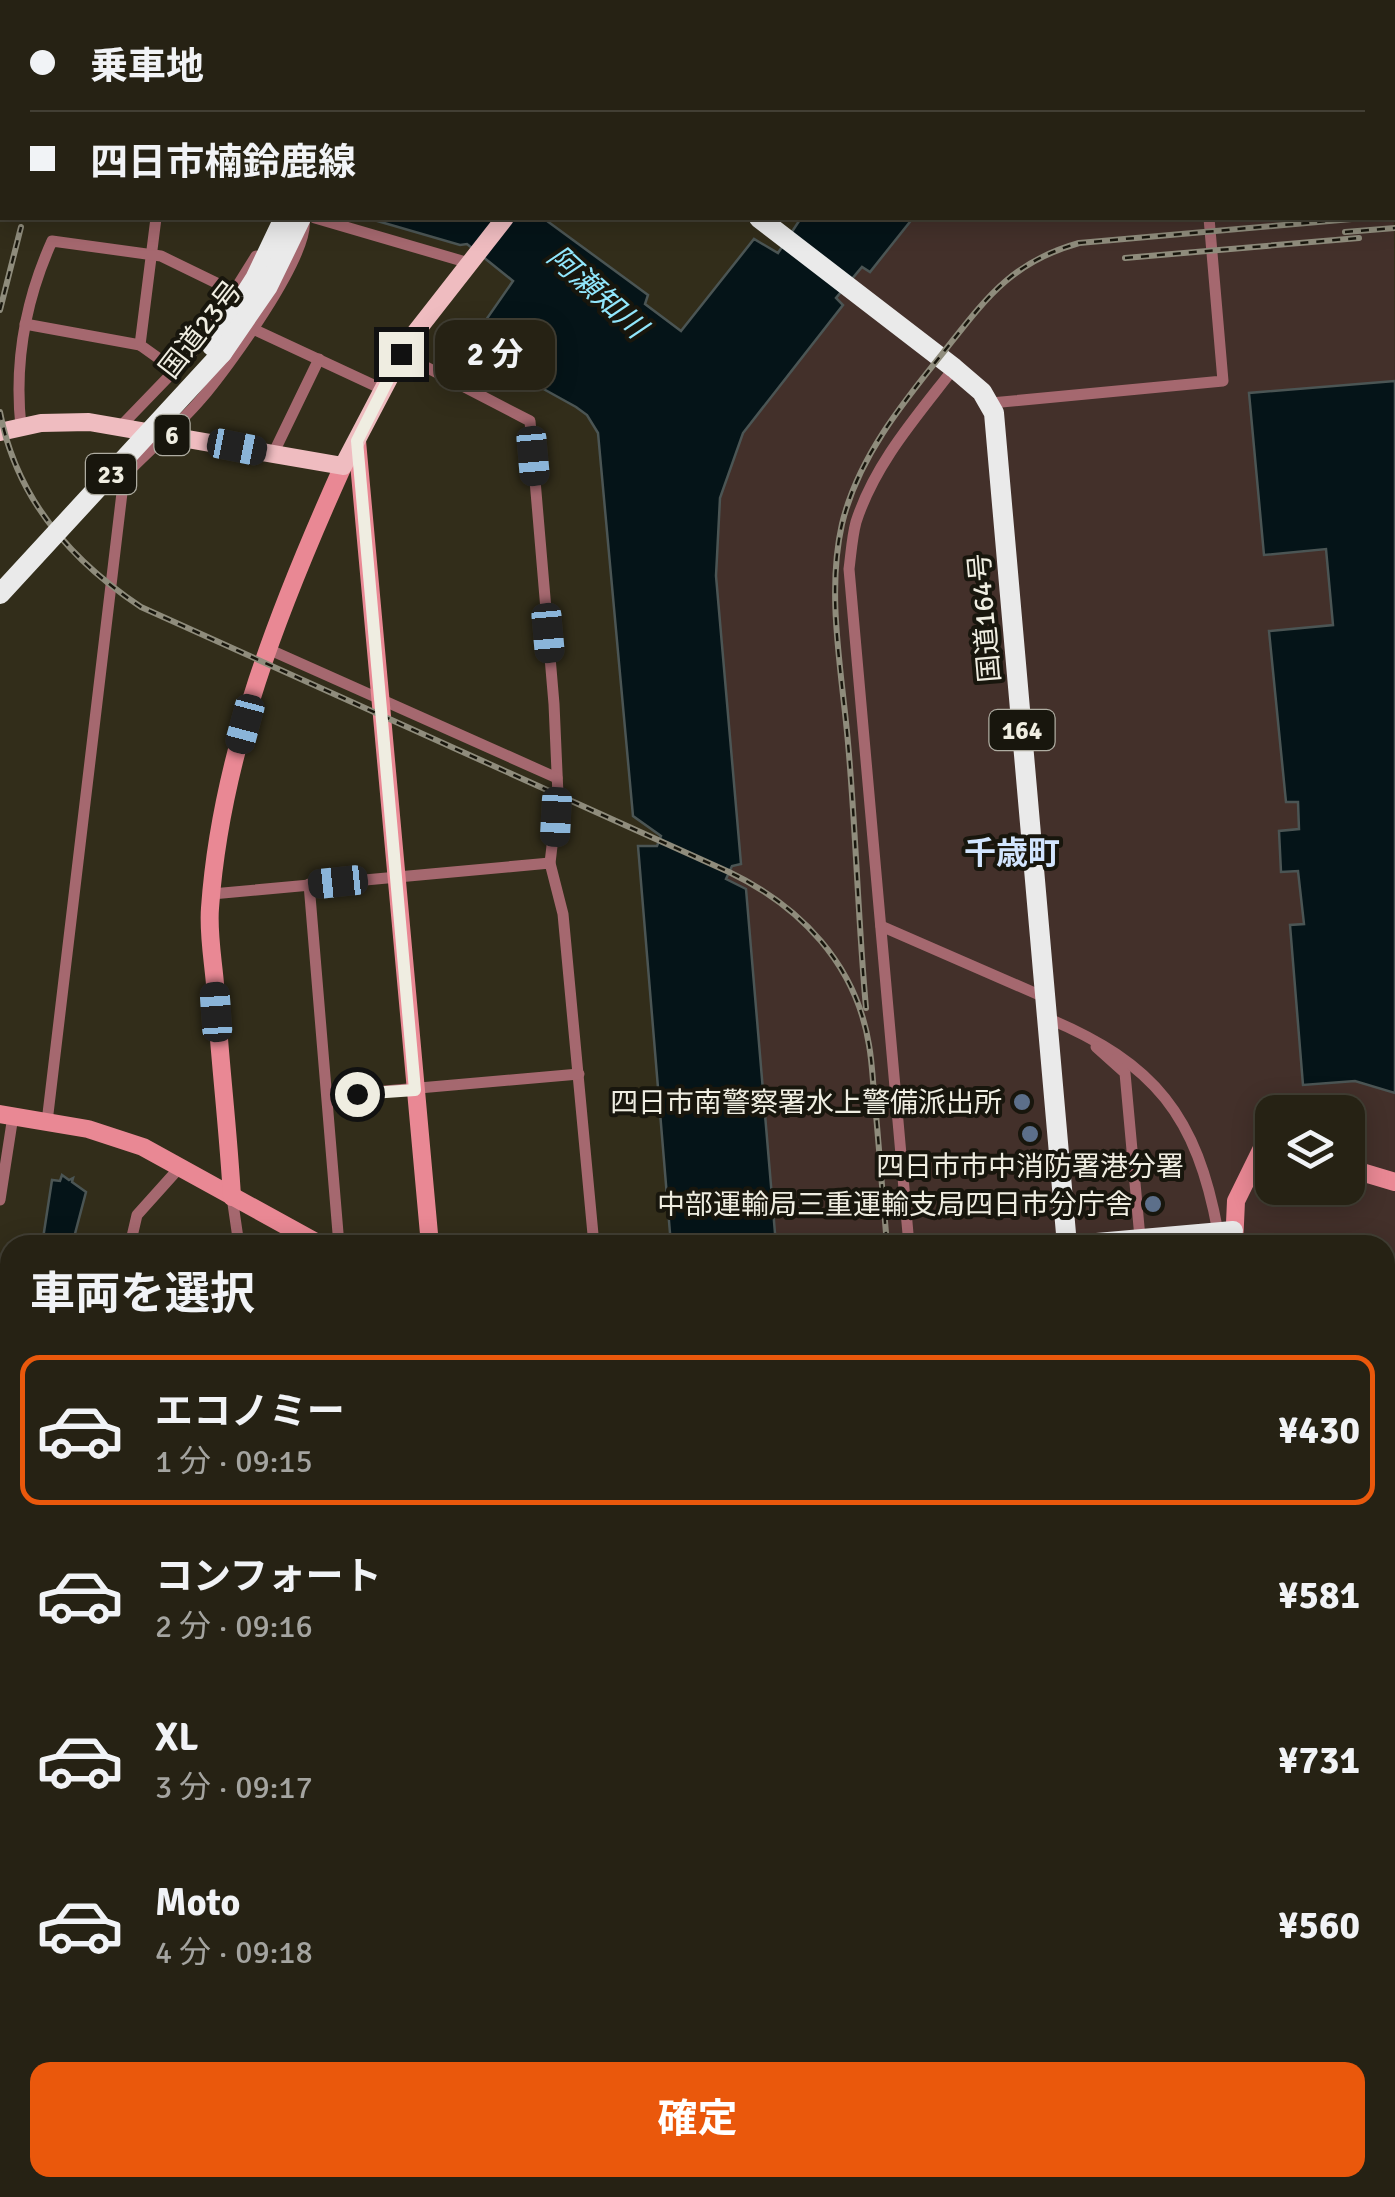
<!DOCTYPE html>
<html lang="ja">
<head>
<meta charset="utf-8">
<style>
	body { margin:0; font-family:Signika,"Noto Sans JP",sans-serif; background:#322f22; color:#f1f3f6; height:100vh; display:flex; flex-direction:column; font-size:38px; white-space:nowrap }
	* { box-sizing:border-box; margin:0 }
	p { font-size:32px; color:#a4a4a0 }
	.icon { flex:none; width:55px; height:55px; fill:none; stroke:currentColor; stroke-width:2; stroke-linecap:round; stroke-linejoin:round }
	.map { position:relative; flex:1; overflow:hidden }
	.drawer { position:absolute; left:0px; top:1235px; width:1395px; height:962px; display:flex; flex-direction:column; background:#262214; border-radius:30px 30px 0 0; box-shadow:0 5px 25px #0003,0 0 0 2px #423f34 }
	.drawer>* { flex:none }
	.top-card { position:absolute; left:0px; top:0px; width:1395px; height:220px; box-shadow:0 5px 25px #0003,0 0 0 2px #423f34; display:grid; align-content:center; height:220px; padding:0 30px; background:#262214 }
	.controls { position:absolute; left:1255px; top:1095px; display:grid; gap:20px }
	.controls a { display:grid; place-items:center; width:110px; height:110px; border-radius:20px; background:#262214; box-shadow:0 5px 25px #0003,0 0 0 2px #423f34; font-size:50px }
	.end { position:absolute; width:45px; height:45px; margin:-22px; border:12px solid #efede1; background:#111; box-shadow:0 0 0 5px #111 }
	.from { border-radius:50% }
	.bubble { position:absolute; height:70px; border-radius:20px; background:#262214; box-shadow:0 5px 25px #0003,0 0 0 2px #423f34; font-size:32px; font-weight:700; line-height:70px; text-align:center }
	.car { position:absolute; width:30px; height:60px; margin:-30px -15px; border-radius:12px; box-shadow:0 0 8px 2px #0007; background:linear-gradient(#222 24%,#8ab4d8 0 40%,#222 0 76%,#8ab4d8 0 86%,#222 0) }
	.top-card b { display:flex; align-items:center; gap:35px; height:95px; font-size:38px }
	.top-card b+b { border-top:2px solid #423f34 }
	.top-card i { width:25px; height:25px; background:#f1f3f6 }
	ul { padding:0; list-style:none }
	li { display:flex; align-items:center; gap:30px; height:150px; margin:0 20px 15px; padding:0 10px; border:5px solid transparent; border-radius:20px }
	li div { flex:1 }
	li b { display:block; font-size:38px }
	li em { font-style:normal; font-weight:700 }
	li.current { border-color:#ea580c }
	li>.icon { width:90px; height:90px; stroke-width:1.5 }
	h2 { padding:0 30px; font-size:45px; line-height:120px }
	.button { display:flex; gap:20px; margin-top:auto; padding:20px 30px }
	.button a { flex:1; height:115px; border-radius:20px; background:#ea580c; color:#fff; font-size:40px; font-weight:700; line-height:115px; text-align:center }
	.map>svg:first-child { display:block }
</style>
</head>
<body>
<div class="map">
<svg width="1395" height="2197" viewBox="0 0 1395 2197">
	<rect width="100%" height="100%" fill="#322d1a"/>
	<!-- industrial -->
	<g fill="#43302a" fill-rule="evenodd">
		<polygon points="151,0 358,0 149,2"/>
		<path d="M1393 101 1395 381 1249 393 1265 555 1326 549 1333 625 1270 631 1287 802 1298 801 1299 829 1279 832 1298 871 1304 924 1291 925 1306 1085 1355 1081 1395 1093V1281L1385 1282V1245H776L746 890 725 879 732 865 740 864 716 576V536L720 498 743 433 843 304 836 298 855 274 862 266 869 272 913 218H1392ZM1272 1112H1348V1188H1272Z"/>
		<polygon points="1385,1479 1388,1510 1395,1513 1395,1758 1385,1758"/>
		<polygon points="0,1584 10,1585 10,2188 1268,2188 1270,2197 0,2197"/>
	</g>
	<!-- water -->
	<g fill="#051418" stroke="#4b5554" stroke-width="2.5">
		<polygon points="1215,0 1395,0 1395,102 1392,2"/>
		<polygon points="367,218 543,218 648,295 645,304 681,331 754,239 778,253 801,218 913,218 870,272 862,267 836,298 843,305 743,433 720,498 716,576 741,864 732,866 726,879 746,889 776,1245 671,1245 638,846 657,846 661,836 633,816 598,433 587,415 576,407 462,344 472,330 476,333 479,330 513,281 467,244 460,245"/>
		<polygon points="1395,381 1395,1093 1355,1081 1303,1085 1290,925 1304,924 1298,871 1281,872 1279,831 1299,829 1298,802 1286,802 1269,631 1333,625 1326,549 1264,555 1249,393"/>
		<polygon points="62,1175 69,1180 73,1178 72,1182 86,1192 72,1245 42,1245 52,1180 60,1181"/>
		<polygon points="1395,1281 1395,1513 1388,1510 1385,1479 1385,1282"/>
		<polygon points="10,1375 10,1465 7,1475 10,1476 10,1585 0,1584 3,1464 0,1416"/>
		<polygon points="1385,1758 1395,1758 1395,2197 1270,2197 1268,2188 1385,2188"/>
	</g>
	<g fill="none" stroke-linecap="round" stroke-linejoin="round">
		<!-- stream -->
		<polyline stroke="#4b5554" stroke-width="2.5" points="0,94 2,95"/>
		<!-- street -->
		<g stroke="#a5686f" stroke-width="11">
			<polyline points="716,0 720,2"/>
			<polyline points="1185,0 1185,2"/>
			<polyline points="51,2 52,0"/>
			<polyline points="558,2 559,0"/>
			<polyline points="922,2 924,0"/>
			<polyline points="0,54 2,55"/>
			<polyline points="0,130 2,124"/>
			<polyline points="156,218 140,345 175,370"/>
			<polyline points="315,218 469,263"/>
			<polyline points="25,324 140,345"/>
			<polyline points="253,329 382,389"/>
			<polyline points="401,354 530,421 554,704 558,795 550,863 563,914 594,1245"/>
			<polyline points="991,403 1223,381 1209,218"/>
			<path d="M21 427C14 362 25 301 52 241L161 256 235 292"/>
			<polyline points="119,428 203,341 256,256"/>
			<polyline points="273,454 319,359"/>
			<polyline points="268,649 557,778"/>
			<polyline points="309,884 339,1245"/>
			<polyline points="212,894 550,863"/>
			<polyline points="881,926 1044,997"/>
			<path d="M1047 1018C1155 1063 1197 1116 1218 1232"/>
			<polyline points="1096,1047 1125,1073 1140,1238"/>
			<polyline points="328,1096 579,1074"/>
			<path d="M47 1122 124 476C149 450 178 426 201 399 227 369 311 254 304 219"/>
			<polyline points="232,1197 239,1245"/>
			<polyline points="0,1200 13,1116"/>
			<polyline points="130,1245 137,1215 181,1166"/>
			<path d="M909 1245 849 569C851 554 852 537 856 522 875 463 917 416 954 368"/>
		</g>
		<!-- secondary -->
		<g stroke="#e98894" stroke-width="18">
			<polyline points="486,0 490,2"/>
			<polyline points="357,441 430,1245"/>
			<polyline points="0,1114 88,1129 143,1147 321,1245"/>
			<polyline points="1348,1168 1395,1182"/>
			<path d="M232 1197C228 1126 219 1055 215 984 213 960 208 933 210 908 221 753 280 606 343 466"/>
			<polyline points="1234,1245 1236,1201 1265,1142 1272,1145"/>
		</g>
		<!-- primary -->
		<polyline stroke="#efbcc0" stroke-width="18" points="0,432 41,423 89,422 343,466 408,342 505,218"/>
		<!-- highway -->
		<g stroke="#eaeaea" stroke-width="20">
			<polyline points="370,2 371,0"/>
			<polyline points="385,2 386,0"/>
			<polyline points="702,2 704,0"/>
			<polyline points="759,218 954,368 982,392 994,413 1067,1245"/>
			<polyline points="212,346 255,279 284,218"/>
			<polyline points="222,353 268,286 301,218"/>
			<polyline points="1074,1245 1233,1231"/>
		</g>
		<!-- rail casing -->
		<g stroke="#8f8c7c" stroke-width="6">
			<g id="rail">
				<polyline points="100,2 101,0"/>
				<polyline points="0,209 2,205"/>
				<polyline points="1345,232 1395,228"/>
				<polyline points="1125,258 1359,238"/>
				<polyline points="0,310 21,227"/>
				<path d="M0 412C16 498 70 560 141 607L729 872C800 906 856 964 869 1045 873 1067 873 1091 876 1114 880 1158 883 1201 887 1245"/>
				<path d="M866 1008C858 920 856 832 848 743 842 672 826 594 842 524 858 457 904 401 946 349 987 297 1012 262 1079 243L1363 218"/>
			</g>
		</g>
		<!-- rail -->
		<use href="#rail" stroke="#18160d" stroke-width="2.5" stroke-dasharray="8" stroke-linecap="butt"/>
		<!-- highway-bridge -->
		<polyline stroke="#eaeaea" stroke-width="20" points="0,594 222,353"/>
	</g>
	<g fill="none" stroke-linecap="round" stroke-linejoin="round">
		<!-- route -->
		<polyline stroke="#efede1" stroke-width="12" points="357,1094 415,1090 357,441 401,354"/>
	</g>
	<!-- markers -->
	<g fill="#5c6f8a" stroke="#18160d" stroke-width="4">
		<circle cx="1022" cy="1102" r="10"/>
		<circle cx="1030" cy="1134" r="10"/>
		<circle cx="1153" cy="1204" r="10"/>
	</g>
	<g text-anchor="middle" stroke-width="8" stroke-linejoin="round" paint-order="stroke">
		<!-- shield labels -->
		<g fill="#18160d" stroke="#aeaca1" stroke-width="2.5">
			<rect x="154.5" y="415" width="35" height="40" rx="8"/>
			<rect x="86" y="454" width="50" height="40" rx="8"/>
			<rect x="989.5" y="710" width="65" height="40" rx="8"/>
		</g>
		<g font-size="25" font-weight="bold" fill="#efede1">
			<text x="172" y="444">6</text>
			<text x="111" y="483">23</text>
			<text x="1022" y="739">164</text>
		</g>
		<!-- street labels -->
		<g font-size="28" fill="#efede1" stroke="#18160d">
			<text transform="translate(200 329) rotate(-52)" y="10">国道23号</text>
			<text transform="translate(984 618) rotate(-95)" y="10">国道164号</text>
		</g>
		<!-- poi labels -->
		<g font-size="28" fill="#efede1" stroke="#18160d" text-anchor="end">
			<text x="1002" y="1112">四日市南警察署水上警備派出所</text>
			<text x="1030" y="1176" text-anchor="middle">四日市市中消防署港分署</text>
			<text x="1133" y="1214">中部運輸局三重運輸支局四日市分庁舎</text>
		</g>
		<!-- water labels -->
		<g font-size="30" font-style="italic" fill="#91e6fc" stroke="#18160d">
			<text transform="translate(597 292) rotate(42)" y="10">阿瀬知川</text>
		</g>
		<!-- quarter labels -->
		<g font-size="32" font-weight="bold" fill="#d2e5fe" stroke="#18160d">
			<text x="1012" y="864">千歳町</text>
		</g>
	</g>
</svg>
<div class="controls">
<a><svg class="icon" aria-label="layers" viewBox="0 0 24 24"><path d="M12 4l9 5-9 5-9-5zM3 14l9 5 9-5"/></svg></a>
</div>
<i class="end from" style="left:357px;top:1094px"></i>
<i class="end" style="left:401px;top:354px"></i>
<div class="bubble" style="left:435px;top:320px;width:120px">2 分</div>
<i class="car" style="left:237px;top:447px;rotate:101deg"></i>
<i class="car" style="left:533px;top:456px;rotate:175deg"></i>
<i class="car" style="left:548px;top:633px;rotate:175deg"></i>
<i class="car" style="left:245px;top:724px;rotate:195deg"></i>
<i class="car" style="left:556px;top:817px;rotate:183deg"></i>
<i class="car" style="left:338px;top:882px;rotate:264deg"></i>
<i class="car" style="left:216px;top:1012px;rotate:356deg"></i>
<div class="top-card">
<b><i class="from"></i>乗車地</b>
<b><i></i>四日市楠鈴鹿線</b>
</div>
<section class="drawer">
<h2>車両を選択</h2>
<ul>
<li class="current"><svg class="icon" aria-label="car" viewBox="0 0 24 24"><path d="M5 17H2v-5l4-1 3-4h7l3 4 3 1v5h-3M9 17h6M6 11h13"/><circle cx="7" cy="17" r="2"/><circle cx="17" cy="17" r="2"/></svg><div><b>エコノミー</b><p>1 分 · 09:15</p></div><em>¥430</em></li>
<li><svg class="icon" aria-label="car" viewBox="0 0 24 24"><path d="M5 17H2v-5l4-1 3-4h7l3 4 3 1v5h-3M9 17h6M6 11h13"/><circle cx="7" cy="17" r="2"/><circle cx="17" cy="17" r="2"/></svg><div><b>コンフォート</b><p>2 分 · 09:16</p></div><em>¥581</em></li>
<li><svg class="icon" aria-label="car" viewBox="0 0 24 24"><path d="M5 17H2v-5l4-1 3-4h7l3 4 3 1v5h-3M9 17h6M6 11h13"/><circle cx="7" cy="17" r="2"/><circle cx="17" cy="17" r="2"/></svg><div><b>XL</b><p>3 分 · 09:17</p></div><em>¥731</em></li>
<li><svg class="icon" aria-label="car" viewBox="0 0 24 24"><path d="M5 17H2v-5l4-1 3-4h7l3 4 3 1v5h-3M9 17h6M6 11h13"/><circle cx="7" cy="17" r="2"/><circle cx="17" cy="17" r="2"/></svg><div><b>Moto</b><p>4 分 · 09:18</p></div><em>¥560</em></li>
</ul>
<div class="button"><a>確定</a></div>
</section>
</div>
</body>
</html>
